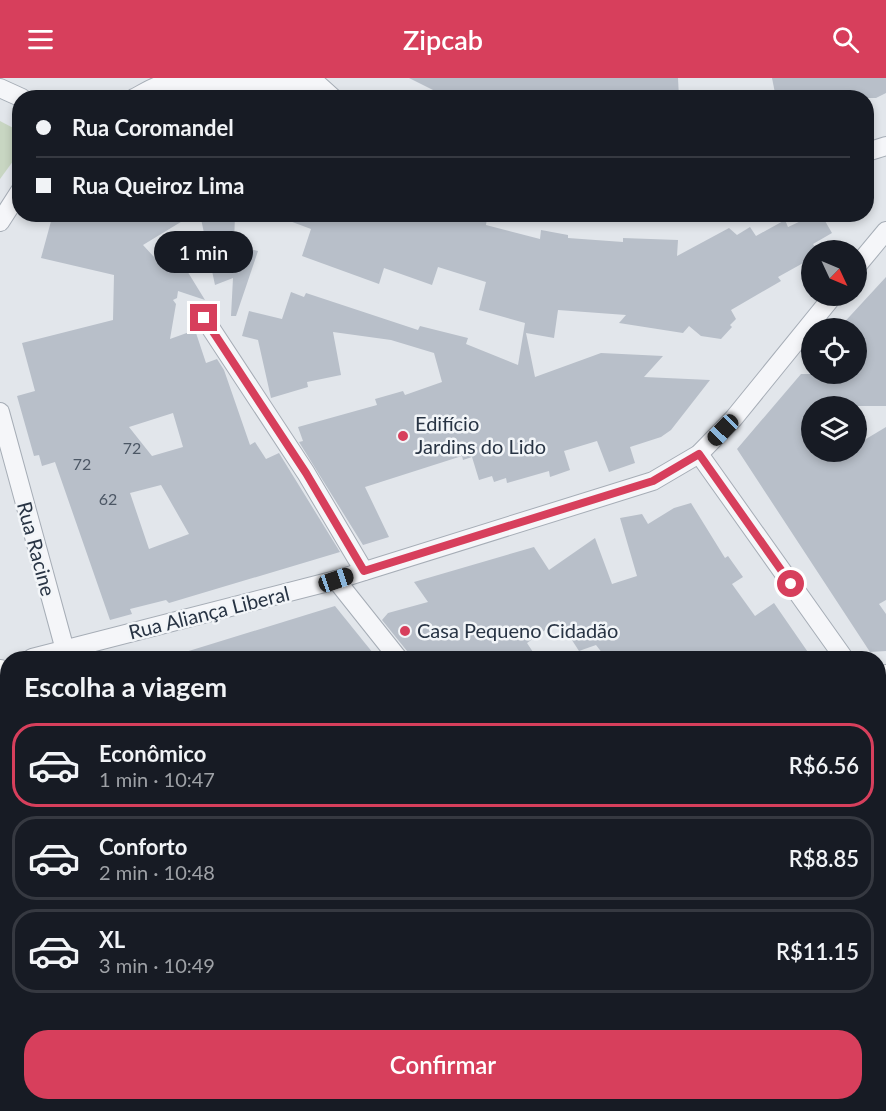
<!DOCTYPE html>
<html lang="pt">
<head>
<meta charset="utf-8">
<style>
	body { margin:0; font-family:Lato,sans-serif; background:#242831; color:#f1f3f6; height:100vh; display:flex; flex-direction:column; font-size:22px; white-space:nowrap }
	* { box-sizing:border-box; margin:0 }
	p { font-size:20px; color:#9ea1a6 }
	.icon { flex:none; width:33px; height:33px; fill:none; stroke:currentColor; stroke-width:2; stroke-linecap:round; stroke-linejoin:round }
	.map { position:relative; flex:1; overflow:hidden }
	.sheet { position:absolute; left:0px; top:573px; width:886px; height:460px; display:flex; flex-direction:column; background:#171b24; border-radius:24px 24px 0 0; box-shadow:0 3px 9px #0003 }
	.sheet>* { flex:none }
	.hud { position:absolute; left:12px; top:12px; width:862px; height:132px; border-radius:24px; box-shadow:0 3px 9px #0003; display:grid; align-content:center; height:132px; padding:0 24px; background:#171b24 }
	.needle { width:39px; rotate:134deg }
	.fabs { position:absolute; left:801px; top:162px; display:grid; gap:12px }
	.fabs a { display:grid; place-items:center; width:66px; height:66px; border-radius:50%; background:#171b24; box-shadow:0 3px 9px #0003; font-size:30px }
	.end { position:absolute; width:27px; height:27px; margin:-14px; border:8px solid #d73f5c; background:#fff; box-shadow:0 0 0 3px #fff }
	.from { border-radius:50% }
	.bubble { position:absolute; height:42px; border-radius:21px; background:#171b24; box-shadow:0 3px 9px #0003; font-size:20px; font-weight:600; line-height:42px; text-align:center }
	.car { position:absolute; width:18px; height:36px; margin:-18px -9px; border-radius:8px; box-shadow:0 0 4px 2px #0007; background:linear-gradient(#222 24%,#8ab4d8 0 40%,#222 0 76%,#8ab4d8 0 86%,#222 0) }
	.hud b { display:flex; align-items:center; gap:21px; height:57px; font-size:22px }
	.hud b+b { border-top:2px solid #363941 }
	.hud i { width:15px; height:15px; background:#f1f3f6 }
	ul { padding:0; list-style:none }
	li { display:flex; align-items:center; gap:18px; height:84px; margin:0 12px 9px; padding:0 12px; border:3px solid #363941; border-radius:24px }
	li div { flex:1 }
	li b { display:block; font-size:22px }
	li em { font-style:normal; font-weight:600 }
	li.selected { border-color:#d73f5c }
	li>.icon { width:54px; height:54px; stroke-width:1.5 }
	h2 { padding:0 24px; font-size:27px; line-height:72px }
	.action { display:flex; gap:12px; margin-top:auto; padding:12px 24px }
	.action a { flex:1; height:69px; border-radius:24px; background:#d73f5c; color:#fff; font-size:24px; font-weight:600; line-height:69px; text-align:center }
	header { display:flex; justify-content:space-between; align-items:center; height:78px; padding:0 24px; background:#d73f5c; color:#fff; font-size:27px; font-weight:600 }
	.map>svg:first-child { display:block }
</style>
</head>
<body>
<header><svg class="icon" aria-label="menu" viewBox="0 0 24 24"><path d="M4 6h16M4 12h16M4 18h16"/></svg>Zipcab<svg class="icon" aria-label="search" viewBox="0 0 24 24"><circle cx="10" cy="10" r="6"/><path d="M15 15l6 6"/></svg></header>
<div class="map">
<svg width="886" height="1033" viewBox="0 0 886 1033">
	<rect width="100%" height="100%" fill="#e2e6eb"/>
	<!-- green -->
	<polygon fill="#c8d6c2" points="0,43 19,53 19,75 0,101"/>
	<!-- building -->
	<g fill="#b8bfc9" fill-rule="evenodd">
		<polygon points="409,0 678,0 679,20 449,20"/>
		<polygon points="772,0 886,0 886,15 876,20 776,20"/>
		<path d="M53 136H194L143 167 166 192 181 183 205 222 178 213 177 220 173 222 176 226 170 261 195 252 206 285 217 281 224 292 250 367 255 364 266 381 279 375 340 474 169 525 166 522 130 531 132 536 110 542 55 384 42 388 39 377 34 378 17 318 35 313 22 265 113 242 114 197 41 180ZM173 335 183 369 152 378 129 349ZM161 407 189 456 149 471 130 415Z"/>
		<polygon points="200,136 235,136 234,167 258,173 236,238 231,238 233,200 215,207"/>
		<polygon points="279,136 475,137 487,140 486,147 540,161 541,152 568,157 568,160 623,164 623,160 678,162 677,178 729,150 737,157 750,149 756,158 785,142 788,149 816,136 821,136 832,155 813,166 817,172 812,172 812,178 805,184 778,199 781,203 731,232 736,241 730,247 732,249 721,261 701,258 689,248 683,255 619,245 626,237 558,232 554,260 526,255 535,299 601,275 663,278 644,299 710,302 671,352 661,359 630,369 635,385 609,394 597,363 564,373 570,392 550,399 549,393 507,405 506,400 494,404 492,398 479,402 472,379 463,382 462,378 365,409 389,459 363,467 299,364 303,363 298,349 377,327 375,321 403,313 405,317 442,304 434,275 391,262 333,254 341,297 307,304 308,309 271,320 258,262 242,258 249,233 282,241 291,214 304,219 306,215 418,252 420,248 468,260 466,266 518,287 525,245 479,232 486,204 438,189 432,207 384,190 379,206 302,178 311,151 279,139"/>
		<polygon points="886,199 886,328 812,328 812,374 856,374 856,367 886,349 886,522 879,526 886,536 886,573 870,574 737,371 801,296 856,296 856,250 839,250"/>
		<polygon points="691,425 725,480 728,478 743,499 732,506 755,538 774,525 812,580 606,580 596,567 579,573 559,542 527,565 537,580 409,580 407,573 382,542 388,535 428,524 414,504 534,469 549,492 595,460 612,506 637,498 620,440 642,436 648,446 674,430"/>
		<polygon points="335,528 377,580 179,580 179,576"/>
	</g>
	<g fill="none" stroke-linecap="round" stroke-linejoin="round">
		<!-- minor casing -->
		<g stroke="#a6adb6" stroke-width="20">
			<g id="minor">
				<polyline points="311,0 333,20"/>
				<polyline points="0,10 22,20"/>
				<path d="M134 20C144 15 154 8 164 6 214 0 267 6 317 9"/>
				<polyline points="867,74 886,68"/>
				<polyline points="0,144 20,113"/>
				<polyline points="856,189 886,153"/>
				<polyline points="204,240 306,395 364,493"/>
				<polyline points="0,334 65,572"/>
				<polyline points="699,376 844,580"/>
				<polyline points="336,502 398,580"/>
				<polyline points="32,580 336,502 653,403 699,376 734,340 833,218"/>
				<polyline points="0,718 8,715"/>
				<polyline points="186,1033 211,1027 237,1033"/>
			</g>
		</g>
		<!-- tertiary casing -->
		<g stroke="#a6adb6" stroke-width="25">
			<polyline id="tertiary" points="879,975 886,976"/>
		</g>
		<!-- secondary casing -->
		<g stroke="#a6adb6" stroke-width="28">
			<g id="secondary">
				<polyline points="0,595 8,599"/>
				<polyline points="879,605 886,600"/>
				<polyline points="277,1033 285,1026"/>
				<polyline points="519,1033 519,1026"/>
			</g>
		</g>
		<!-- minor -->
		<use href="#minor" stroke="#f5f6f9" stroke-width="18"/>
		<!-- tertiary -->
		<use href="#tertiary" stroke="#f5f6f9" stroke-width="22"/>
		<!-- secondary -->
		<use href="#secondary" stroke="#fff" stroke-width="26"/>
	</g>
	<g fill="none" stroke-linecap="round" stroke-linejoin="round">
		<!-- route -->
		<polyline stroke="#d73f5c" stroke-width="8" points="204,240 306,395 364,493 653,403 699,376 791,506"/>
	</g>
	<!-- markers -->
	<g fill="#d73f5c" stroke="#f2f5f8" stroke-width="2">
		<circle cx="403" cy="358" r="6"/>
		<circle cx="405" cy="553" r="6"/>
	</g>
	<g text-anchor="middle" stroke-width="5" stroke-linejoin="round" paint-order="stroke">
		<!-- number labels -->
		<g font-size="16" fill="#4c5765">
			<text x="132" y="376">72</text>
			<text x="82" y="392">72</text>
			<text x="108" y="427">62</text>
		</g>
		<!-- poi labels -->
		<g font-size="20" fill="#283444" stroke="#f2f5f8" text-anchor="start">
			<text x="415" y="353">Edifício<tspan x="415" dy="23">Jardins do Lido</tspan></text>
			<text x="417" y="560">Casa Pequeno Cidadão</text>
		</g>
		<!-- street labels -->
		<g font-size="20" fill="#283444" stroke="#f2f5f8">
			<text transform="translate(36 471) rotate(75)" y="7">Rua Racine</text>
			<text transform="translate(209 535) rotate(-14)" y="7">Rua Aliança Liberal</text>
		</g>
	</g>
</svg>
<div class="fabs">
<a><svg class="needle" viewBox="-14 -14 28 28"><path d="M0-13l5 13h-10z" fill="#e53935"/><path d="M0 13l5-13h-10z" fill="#9ea1a6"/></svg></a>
<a><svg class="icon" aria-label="locate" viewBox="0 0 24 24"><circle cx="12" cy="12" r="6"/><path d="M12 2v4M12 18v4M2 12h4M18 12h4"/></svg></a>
<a><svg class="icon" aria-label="layers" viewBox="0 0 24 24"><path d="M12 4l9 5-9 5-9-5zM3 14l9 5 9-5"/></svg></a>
</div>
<i class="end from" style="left:791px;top:506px"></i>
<i class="end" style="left:204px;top:240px"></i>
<div class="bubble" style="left:154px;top:153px;width:99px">1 min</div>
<i class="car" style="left:723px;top:352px;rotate:224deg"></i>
<i class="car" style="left:336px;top:502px;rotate:71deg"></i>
<div class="hud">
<b><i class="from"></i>Rua Coromandel</b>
<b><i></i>Rua Queiroz Lima</b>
</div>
<section class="sheet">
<h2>Escolha a viagem</h2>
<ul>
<li class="selected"><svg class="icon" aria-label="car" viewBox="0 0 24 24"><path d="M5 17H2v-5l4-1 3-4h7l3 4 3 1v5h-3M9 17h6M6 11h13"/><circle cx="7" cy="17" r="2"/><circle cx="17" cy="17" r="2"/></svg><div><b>Econômico</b><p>1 min · 10:47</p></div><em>R$6.56</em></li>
<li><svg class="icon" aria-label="car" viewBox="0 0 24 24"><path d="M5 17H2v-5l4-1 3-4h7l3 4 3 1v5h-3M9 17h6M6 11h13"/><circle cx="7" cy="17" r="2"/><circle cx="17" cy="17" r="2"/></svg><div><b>Conforto</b><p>2 min · 10:48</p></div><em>R$8.85</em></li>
<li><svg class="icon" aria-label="car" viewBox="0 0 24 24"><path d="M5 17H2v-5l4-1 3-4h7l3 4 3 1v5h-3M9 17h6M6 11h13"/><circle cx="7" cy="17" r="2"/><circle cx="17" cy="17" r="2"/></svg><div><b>XL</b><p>3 min · 10:49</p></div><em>R$11.15</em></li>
</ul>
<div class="action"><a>Confirmar</a></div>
</section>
</div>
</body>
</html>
